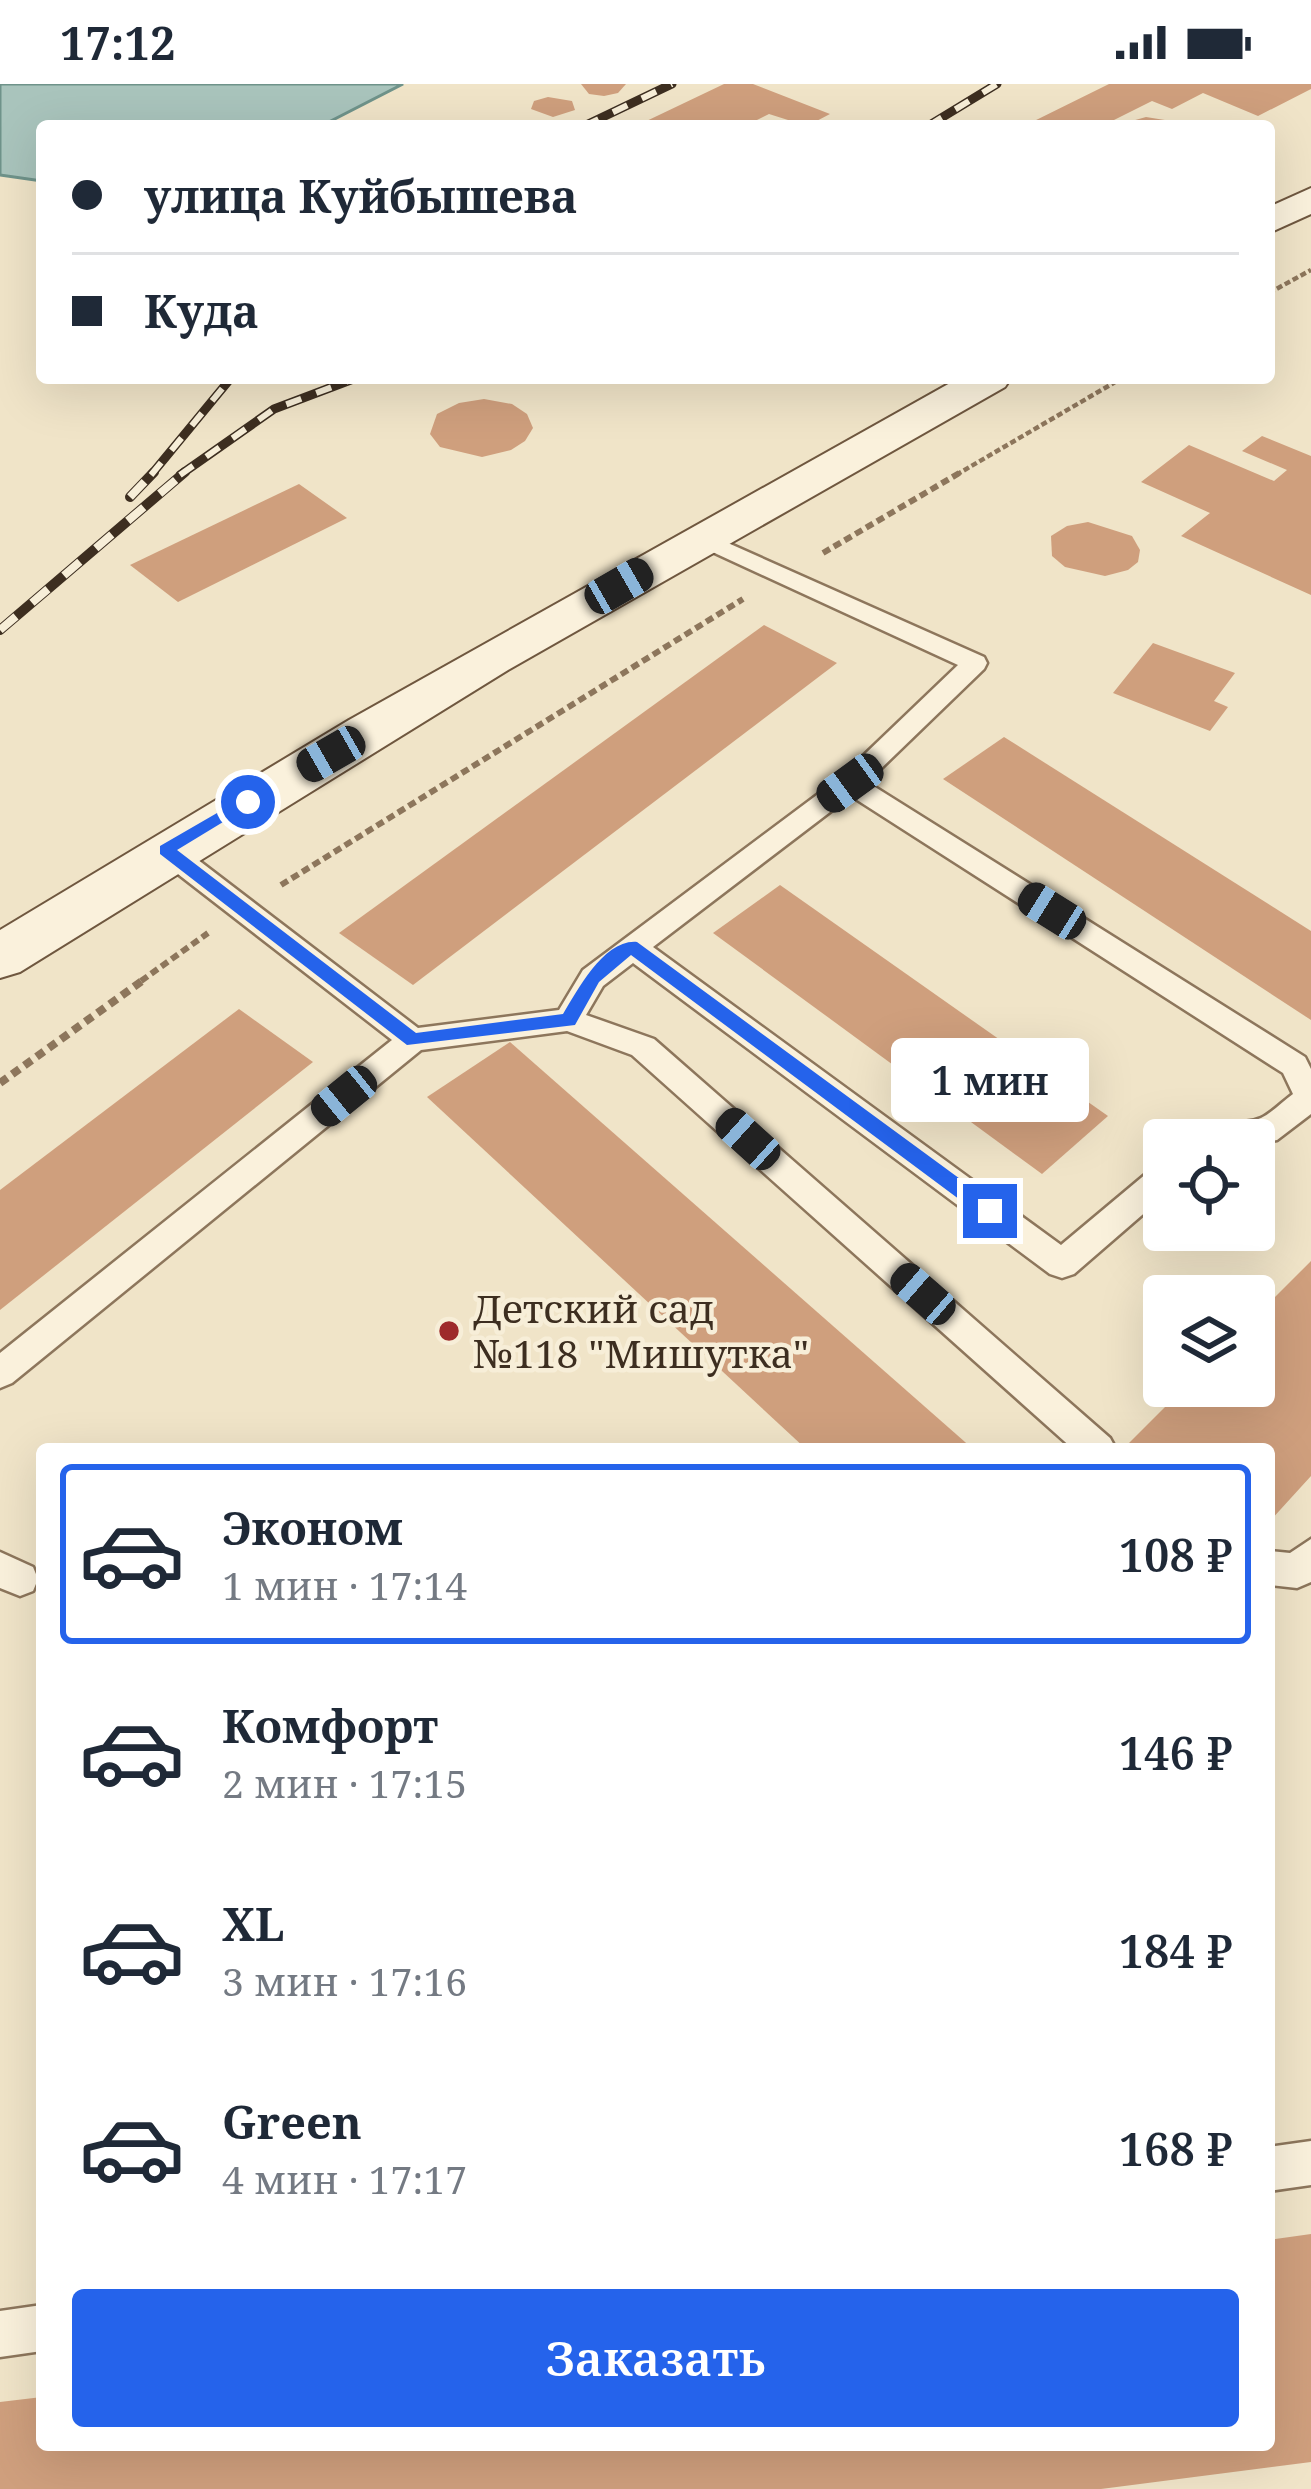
<!DOCTYPE html>
<html lang="ru">
<head>
<meta charset="utf-8">
<style>
	body { margin:0; font-family:"Noto Serif",serif; background:#f6f6f7; color:#1f2937; height:100vh; display:flex; flex-direction:column; font-size:45px; white-space:nowrap }
	* { box-sizing:border-box; margin:0 }
	p { font-size:39px; color:#747a83 }
	.icon { flex:none; width:66px; height:66px; fill:none; stroke:currentColor; stroke-width:2; stroke-linecap:round; stroke-linejoin:round }
	.map { position:relative; flex:1; overflow:hidden }
	.side { position:absolute; left:36px; top:1359px; width:1239px; height:1008px; display:flex; flex-direction:column; background:#fff; border-radius:12px; box-shadow:0 12px 48px #0002 }
	.side>* { flex:none }
	.top-card { position:absolute; left:36px; top:36px; width:1239px; height:264px; border-radius:12px; box-shadow:0 12px 48px #0002; display:grid; align-content:center; height:264px; padding:0 36px; background:#fff }
	.buttons { position:absolute; left:1143px; top:1035px; display:grid; gap:24px }
	.buttons a { display:grid; place-items:center; width:132px; height:132px; border-radius:12px; background:#fff; box-shadow:0 12px 48px #0002; font-size:60px }
	.end { position:absolute; width:54px; height:54px; margin:-27px; border:15px solid #2563eb; background:#fff; box-shadow:0 0 0 6px #fff }
	.from { border-radius:50% }
	.bubble { position:absolute; height:84px; border-radius:12px; background:#fff; box-shadow:0 12px 48px #0002; font-size:39px; font-weight:600; line-height:84px; text-align:center }
	.car { position:absolute; width:36px; height:72px; margin:-36px -18px; border-radius:15px; box-shadow:0 0 9px 3px #0007; background:linear-gradient(#222 24%,#8ab4d8 0 40%,#222 0 76%,#8ab4d8 0 86%,#222 0) }
	.top-card b { display:flex; align-items:center; gap:42px; height:114px; font-size:45px }
	.top-card b+b { border-top:3px solid #e0e1e3 }
	.top-card i { width:30px; height:30px; background:#1f2937 }
	ul { padding:21px 0 0; list-style:none }
	li { display:flex; align-items:center; gap:36px; height:180px; margin:0 24px 18px; padding:0 12px; border:6px solid transparent; border-radius:12px }
	li div { flex:1 }
	li b { display:block; font-size:45px }
	li em { font-style:normal; font-weight:600 }
	li.current { border-color:#2563eb }
	li>.icon { width:108px; height:108px; stroke-width:1.5 }
	.action { display:flex; gap:24px; margin-top:auto; padding:24px 36px }
	.action a { flex:1; height:138px; border-radius:12px; background:#2563eb; color:#fff; font-size:48px; font-weight:600; line-height:138px; text-align:center }
	.status { display:flex; justify-content:space-between; align-items:center; height:84px; padding:0 60px; background:#fff; direction:ltr }
	.status svg { height:33px; fill:currentColor }
	.map>svg:first-child { display:block }
</style>
</head>
<body>
<div class="status"><b>17:12</b><svg viewBox="0 0 49 12"><path d="M0 12V9h3v3zM5 12V6h3v6zM10 12V3h3v9zM15 12V0h3v12zM26 1h20v11H26zM47 4h2v5h-2z"/></svg></div>
<div class="map">
<svg width="1311" height="2405" viewBox="0 0 1311 2405">
	<rect width="100%" height="100%" fill="#f0e4c8"/>
	<!-- water -->
	<polygon fill="#a9c4bc" stroke="#6f938a" stroke-width="3" points="0,0 403,0 321,42 42,42 42,97 0,91"/>
	<!-- building -->
	<g fill="#cf9f7d">
		<polygon points="581,0 626,0 618,9 604,12 589,10"/>
		<polygon points="724,0 753,0 830,30 807,42 769,30 745,42 636,42"/>
		<polygon points="1109,0 1311,0 1311,5 1258,32 1203,9 1172,25 1152,17 1102,42 1024,42"/>
		<polygon points="548,13 572,17 575,26 553,33 531,25 534,17"/>
		<polygon points="1146,33 1171,37 1183,42 1114,42"/>
		<polygon points="484,315 512,320 527,330 533,344 525,357 511,366 482,373 440,363 430,350 437,330 459,319"/>
		<polygon points="1262,352 1311,372 1311,511 1181,452 1210,429 1141,398 1189,361 1274,397 1287,386 1242,367"/>
		<polygon points="299,400 347,434 178,518 130,481"/>
		<polygon points="1088,438 1132,452 1140,466 1138,478 1128,486 1105,492 1065,483 1052,472 1051,452 1067,442"/>
		<polygon points="764,541 837,579 413,901 339,849"/>
		<polygon points="1153,559 1235,589 1214,617 1228,623 1210,647 1113,609"/>
		<polygon points="1004,653 1311,847 1311,936 943,695"/>
		<polygon points="780,801 1108,1032 1042,1090 713,849"/>
		<polygon points="239,925 313,978 0,1226 0,1106"/>
		<polygon points="510,958 973,1365 806,1365 427,1013"/>
		<polygon points="1311,1177 1311,1392 1269,1438 1269,1365 1137,1365 1129,1359 1186,1302 1254,1302 1254,1234"/>
		<polygon points="1311,2150 1311,2378 1101,2405 0,2405 0,2318 42,2313 42,2361 1269,2361 1269,2156"/>
	</g>
	<g fill="none" stroke-linecap="round" stroke-linejoin="round">
		<!-- lane casing -->
		<g stroke="#8d765c" stroke-width="5">
			<g id="lane">
				<path d="M701 447 984 573 987 579 984 585 867 698 1305 973 1311 985V1030L1277 1056 1254 1060V1056H1191C1208 1025 1236 1045 1261 1034 1272 1029 1283 1017 1293 1010L1283 989 851 712 653 863 1061 1161 1153 1084 1164 1080V1112L1074 1190 1062 1194 1050 1190 633 879 603 902 586 931 654 955 1110 1354 1116 1365H1073L632 971 567 947 421 966 12 1299 0 1304V1269L392 956 156 773 152 766 156 759H176L418 944 559 926 583 886 841 693 958 581 693 459 689 454Z"/>
				<polygon points="1311,1455 1311,1498 1297,1504 1269,1501 1269,1467 1290,1469"/>
				<polygon points="0,1468 33,1483 38,1495 33,1507 20,1512 0,1504"/>
				<polygon points="1311,2057 1311,2101 1269,2107 1269,2063"/>
				<polygon points="42,2221 42,2267 0,2273 0,2227"/>
			</g>
		</g>
		<!-- secondary casing -->
		<g stroke="#6f573f" stroke-width="4">
			<g id="secondary">
				<polygon points="1311,104 1311,130 1269,149 1269,123"/>
				<polygon points="959,294 1011,294 1005,303 508,586 20,888 0,894 0,846 349,636"/>
			</g>
		</g>
		<!-- path-far2 -->
		<g stroke="#8d765c" stroke-width="4.5" stroke-dasharray="6 3" stroke-linecap="butt">
			<polyline points="1269,209 1311,186"/>
			<polyline points="956,391 1122,294"/>
		</g>
		<!-- path-far1 -->
		<g stroke="#8d765c" stroke-width="6" stroke-dasharray="8 4.5" stroke-linecap="butt">
			<polyline points="823,469 961,388"/>
			<polyline points="281,801 743,515"/>
			<polyline points="141,897 208,849"/>
		</g>
		<!-- path -->
		<polyline stroke="#8d765c" stroke-width="8" stroke-dasharray="9 6" stroke-linecap="butt" points="0,999 146,894"/>
		<!-- lane -->
		<use href="#lane" fill="#faf1dc" fill-rule="evenodd"/>
		<!-- secondary -->
		<use href="#secondary" fill="#faf1dc" fill-rule="evenodd"/>
		<!-- rail-far1 casing -->
		<g stroke="#3d2e20" stroke-width="9">
			<g id="rail-far1">
				<polyline points="584,42 672,0"/>
				<polyline points="928,42 997,0"/>
				<polyline points="151,391 231,294"/>
				<polyline points="180,391 274,325 356,294"/>
			</g>
		</g>
		<!-- rail casing -->
		<g stroke="#3d2e20" stroke-width="10">
			<g id="rail">
				<polyline points="130,413 154,388"/>
				<polyline points="0,546 185,388"/>
			</g>
		</g>
		<!-- rail-far1 -->
		<use href="#rail-far1" stroke="#f7eed8" stroke-width="6" stroke-dasharray="16" stroke-linecap="butt"/>
		<!-- rail -->
		<use href="#rail" stroke="#f7eed8" stroke-width="8" stroke-dasharray="21" stroke-linecap="butt"/>
	</g>
	<!-- route -->
	<path fill="#2563eb" d="M243 714 256 718 177 766 416 949 563 930C578 906 604 855 637 858L997 1122V1133H983L631 871 599 898 575 941 407 961 160 770V762Z"/>
	<!-- markers -->
	<circle fill="#9e2a2b" stroke="#f7eed8" stroke-width="4.5" cx="449" cy="1247" r="12"/>
	<g text-anchor="middle" stroke-width="9" stroke-linejoin="round" paint-order="stroke">
		<!-- poi labels -->
		<g font-size="39" fill="#3d2e20" stroke="#f7eed8" text-anchor="start">
			<text x="473" y="1239">Детский сад<tspan x="473" dy="45">№118 "Мишутка"</tspan></text>
		</g>
	</g>
</svg>
<div class="buttons">
<a><svg class="icon" aria-label="locate" viewBox="0 0 24 24"><circle cx="12" cy="12" r="6"/><path d="M12 2v4M12 18v4M2 12h4M18 12h4"/></svg></a>
<a><svg class="icon" aria-label="layers" viewBox="0 0 24 24"><path d="M12 4l9 5-9 5-9-5zM3 14l9 5 9-5"/></svg></a>
</div>
<i class="end from" style="left:248px;top:718px"></i>
<i class="end" style="left:990px;top:1127px"></i>
<div class="bubble" style="left:891px;top:954px;width:198px">1 мин</div>
<i class="car" style="left:619px;top:502px;rotate:60deg"></i>
<i class="car" style="left:331px;top:670px;rotate:240deg"></i>
<i class="car" style="left:850px;top:699px;rotate:234deg"></i>
<i class="car" style="left:1052px;top:827px;rotate:302deg"></i>
<i class="car" style="left:344px;top:1012px;rotate:231deg"></i>
<i class="car" style="left:748px;top:1055px;rotate:312deg"></i>
<i class="car" style="left:923px;top:1210px;rotate:311deg"></i>
<div class="top-card">
<b><i class="from"></i>улица Куйбышева</b>
<b><i></i>Куда</b>
</div>
<section class="side">
<ul>
<li class="current"><svg class="icon" aria-label="car" viewBox="0 0 24 24"><path d="M5 17H2v-5l4-1 3-4h7l3 4 3 1v5h-3M9 17h6M6 11h13"/><circle cx="7" cy="17" r="2"/><circle cx="17" cy="17" r="2"/></svg><div><b>Эконом</b><p>1 мин · 17:14</p></div><em>108 ₽</em></li>
<li><svg class="icon" aria-label="car" viewBox="0 0 24 24"><path d="M5 17H2v-5l4-1 3-4h7l3 4 3 1v5h-3M9 17h6M6 11h13"/><circle cx="7" cy="17" r="2"/><circle cx="17" cy="17" r="2"/></svg><div><b>Комфорт</b><p>2 мин · 17:15</p></div><em>146 ₽</em></li>
<li><svg class="icon" aria-label="car" viewBox="0 0 24 24"><path d="M5 17H2v-5l4-1 3-4h7l3 4 3 1v5h-3M9 17h6M6 11h13"/><circle cx="7" cy="17" r="2"/><circle cx="17" cy="17" r="2"/></svg><div><b>XL</b><p>3 мин · 17:16</p></div><em>184 ₽</em></li>
<li><svg class="icon" aria-label="car" viewBox="0 0 24 24"><path d="M5 17H2v-5l4-1 3-4h7l3 4 3 1v5h-3M9 17h6M6 11h13"/><circle cx="7" cy="17" r="2"/><circle cx="17" cy="17" r="2"/></svg><div><b>Green</b><p>4 мин · 17:17</p></div><em>168 ₽</em></li>
</ul>
<div class="action"><a>Заказать</a></div>
</section>
</div>
</body>
</html>
